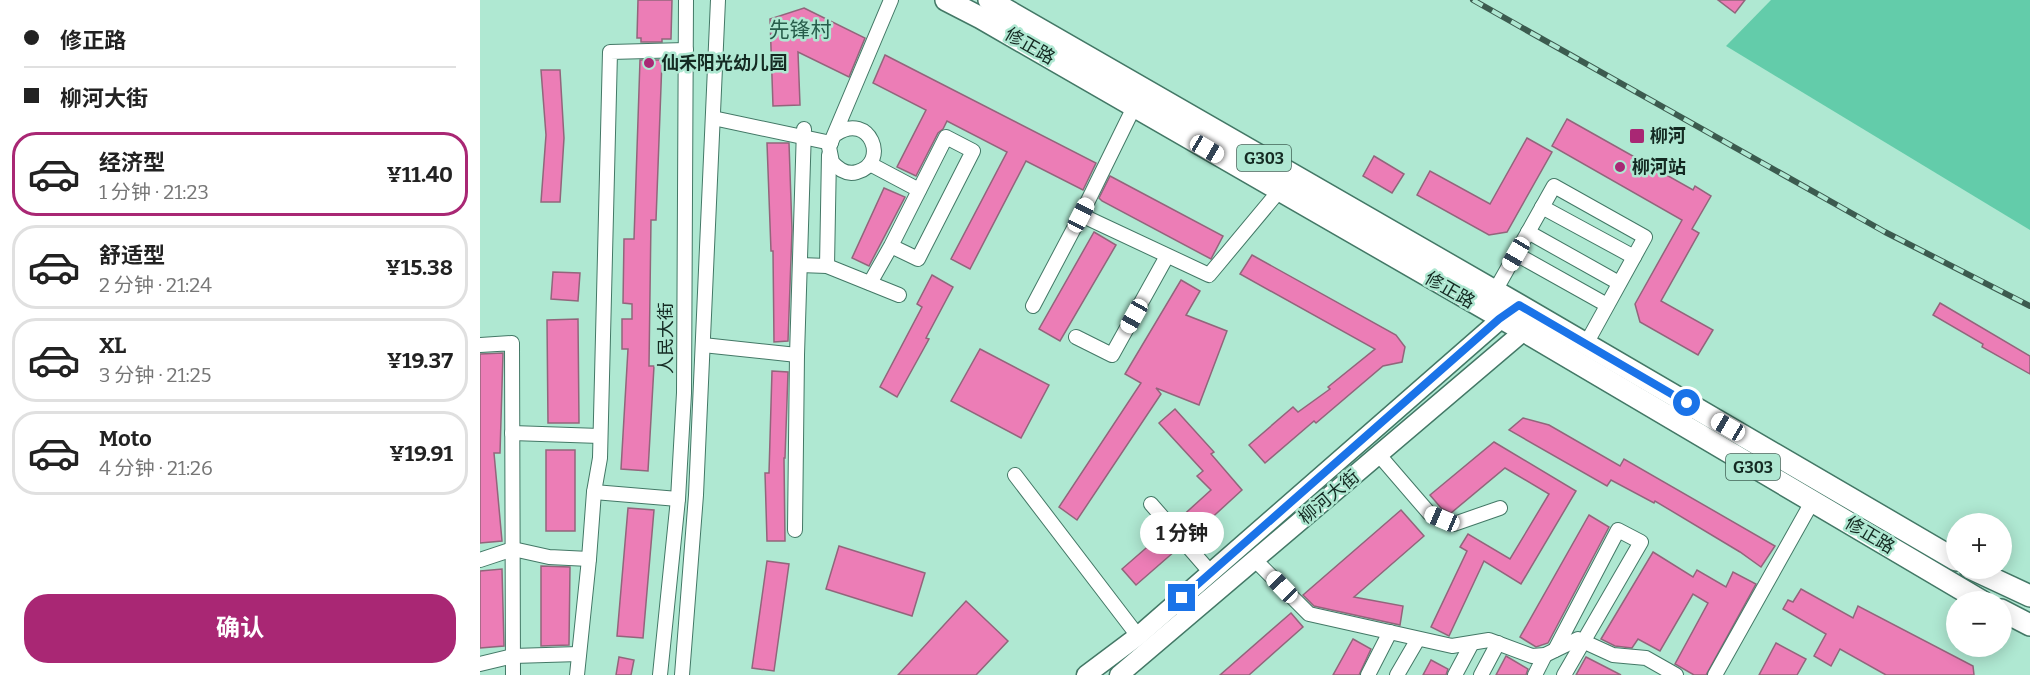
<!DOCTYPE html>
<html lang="zh">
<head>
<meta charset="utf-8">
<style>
	body { margin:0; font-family:Bitter,"Noto Sans SC",serif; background:#f2f2f2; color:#222; height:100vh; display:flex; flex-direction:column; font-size:22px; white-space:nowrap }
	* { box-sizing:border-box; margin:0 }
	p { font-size:20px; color:#767676 }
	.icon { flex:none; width:33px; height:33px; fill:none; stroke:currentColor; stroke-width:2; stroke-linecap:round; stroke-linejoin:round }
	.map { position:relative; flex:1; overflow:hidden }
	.details { display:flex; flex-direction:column; background:#fff; width:480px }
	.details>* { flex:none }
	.top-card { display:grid; align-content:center; height:132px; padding:0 24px; background:#fff }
	.tools { position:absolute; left:1466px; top:513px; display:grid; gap:12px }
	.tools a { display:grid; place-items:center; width:66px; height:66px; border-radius:50%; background:#fff; box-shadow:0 3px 15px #0003; font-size:30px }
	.end { position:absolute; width:27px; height:27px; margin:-14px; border:8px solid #1a73e8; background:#fff; box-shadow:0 0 0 3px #fff }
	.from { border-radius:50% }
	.bubble { position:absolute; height:42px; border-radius:21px; background:#fff; box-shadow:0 3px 15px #0003; font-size:20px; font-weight:700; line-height:42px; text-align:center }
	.car { position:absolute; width:18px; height:36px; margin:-18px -9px; border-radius:8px; box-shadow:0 0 4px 2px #0007; background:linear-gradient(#fff 24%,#345 0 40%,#fff 0 76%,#345 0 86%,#fff 0) }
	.top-card b { display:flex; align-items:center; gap:21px; height:57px; font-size:22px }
	.top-card b+b { border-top:2px solid #e0e0e0 }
	.top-card i { width:15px; height:15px; background:#222 }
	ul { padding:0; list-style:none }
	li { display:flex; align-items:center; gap:18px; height:84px; margin:0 12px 9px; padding:0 12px; border:3px solid #e0e0e0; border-radius:24px }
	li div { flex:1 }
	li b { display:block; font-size:22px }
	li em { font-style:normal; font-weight:700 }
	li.current { border-color:#a92774 }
	li>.icon { width:54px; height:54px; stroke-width:1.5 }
	.primary-button { display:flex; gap:12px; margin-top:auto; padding:12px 24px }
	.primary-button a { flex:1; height:69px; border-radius:24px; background:#a92774; color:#fff; font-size:24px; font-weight:700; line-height:69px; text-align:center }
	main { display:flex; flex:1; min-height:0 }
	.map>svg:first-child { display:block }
</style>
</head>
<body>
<main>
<section class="details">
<div class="top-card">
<b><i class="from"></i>修正路</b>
<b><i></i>柳河大街</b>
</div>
<ul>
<li class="current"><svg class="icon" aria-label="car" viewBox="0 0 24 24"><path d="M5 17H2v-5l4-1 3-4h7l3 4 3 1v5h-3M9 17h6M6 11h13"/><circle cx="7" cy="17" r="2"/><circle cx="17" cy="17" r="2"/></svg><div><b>经济型</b><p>1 分钟 · 21:23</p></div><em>¥11.40</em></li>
<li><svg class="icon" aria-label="car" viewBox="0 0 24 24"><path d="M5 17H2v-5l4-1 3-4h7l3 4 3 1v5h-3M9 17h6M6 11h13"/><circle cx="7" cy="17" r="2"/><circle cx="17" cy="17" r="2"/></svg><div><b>舒适型</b><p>2 分钟 · 21:24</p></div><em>¥15.38</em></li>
<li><svg class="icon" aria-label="car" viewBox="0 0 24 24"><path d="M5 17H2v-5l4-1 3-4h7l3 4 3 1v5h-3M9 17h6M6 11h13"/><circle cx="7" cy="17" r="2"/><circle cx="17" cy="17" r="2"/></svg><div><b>XL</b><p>3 分钟 · 21:25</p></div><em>¥19.37</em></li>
<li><svg class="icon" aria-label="car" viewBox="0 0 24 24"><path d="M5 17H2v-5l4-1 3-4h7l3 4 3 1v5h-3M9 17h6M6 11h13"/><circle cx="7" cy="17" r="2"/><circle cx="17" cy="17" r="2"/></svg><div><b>Moto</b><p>4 分钟 · 21:26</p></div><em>¥19.91</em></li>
</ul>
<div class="primary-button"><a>确认</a></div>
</section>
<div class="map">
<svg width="1550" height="675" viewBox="0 0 1550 675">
	<rect width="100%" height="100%" fill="#afe8d2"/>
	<!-- green -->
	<polygon fill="#63ccaa" points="1291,0 1550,0 1550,230 1246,46"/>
	<!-- building -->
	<g fill="#ec7db6" stroke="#92657b" stroke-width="1.5">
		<polygon points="158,0 192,0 191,39 182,39 182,42 161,42 161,38 157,38"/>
		<polygon points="1238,0 1265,0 1255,13"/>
		<polygon points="324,8 385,38 369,77 318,52 320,105 293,106 290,19"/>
		<polygon points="405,55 616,163 603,190 546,161 490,269 471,259 527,152 467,121 463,129 458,133 436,176 417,167 446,110 393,83"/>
		<polygon points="160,60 182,60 176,220 171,220 169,366 174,366 168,471 141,469 148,349 142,349 142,319 152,319 152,304 143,303 144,239 154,239"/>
		<polygon points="61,70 80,70 84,138 80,202 61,202 66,135"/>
		<polygon points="1087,119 1213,190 1215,186 1231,196 1212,229 1219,233 1181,301 1233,330 1218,355 1160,322 1155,304 1202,220 1072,146"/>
		<polygon points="1047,138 1072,152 1027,232 1009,235 937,195 950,171 1010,204"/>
		<polygon points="287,143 309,143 312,230 308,341 294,342 293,251 291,251"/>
		<polygon points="894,156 924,174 912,193 883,176"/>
		<polygon points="630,176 743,236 731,259 622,201 619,198"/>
		<polygon points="404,188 425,197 389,266 372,258"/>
		<polygon points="614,232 636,245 580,341 559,329"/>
		<polygon points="772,255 916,335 925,347 922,362 903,366 836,423 834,421 785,463 769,445 813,407 818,412 850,389 848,387 895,349 760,274"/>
		<polygon points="73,272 100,273 98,301 71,299"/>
		<polygon points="452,275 473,287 446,338 449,339 417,397 400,387 442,307 437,304"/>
		<polygon points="701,280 720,291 706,315 747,331 719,405 676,388 681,394 597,520 579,507 661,383 645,374"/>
		<polygon points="1460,303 1550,356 1550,374 1502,347 1503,344 1453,315"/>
		<polygon points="98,319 99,423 68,423 67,320"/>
		<polygon points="500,349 569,385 541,438 471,401"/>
		<polygon points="23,353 20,453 14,453 22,541 0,543 0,354"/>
		<polygon points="292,371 308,372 305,458 304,458 305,541 287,541 285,473 289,473"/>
		<polygon points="695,409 734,452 731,454 762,490 713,535 699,519 731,490 717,476 723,471 679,423"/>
		<polygon points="1043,418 1069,425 1140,466 1144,459 1295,546 1281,567 1260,552 1175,501 1174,503 1131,480 1127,486 1029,430"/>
		<polygon points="1014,442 1096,491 1041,584 1004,561 969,636 951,627 987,551 980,547 988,534 1030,559 1069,494 1025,468 971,513 961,508 950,495"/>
		<rect x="66" y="450" width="29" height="81"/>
		<polygon points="148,508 174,510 163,638 137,636"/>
		<polygon points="921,510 944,536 874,597 923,606 920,625 834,606 823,595"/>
		<polygon points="1109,515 1129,527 1068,643 1056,647 1040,637"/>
		<polygon points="681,535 695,551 656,585 642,569"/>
		<polygon points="359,546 445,573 432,616 346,589"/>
		<polygon points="1173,552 1213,577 1217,570 1246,587 1253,572 1276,584 1226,675 1214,675 1195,664 1228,603 1213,594 1180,651 1158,639 1152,648 1135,646 1121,639"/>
		<polygon points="287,561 309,564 294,671 272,668"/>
		<polygon points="61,566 90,567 89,645 61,646"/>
		<polygon points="22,569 24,646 0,648 0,571"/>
		<polygon points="1321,589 1373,618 1378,606 1493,666 1494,675 1406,675 1360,649 1351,666 1334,656 1346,634 1303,609 1308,600 1313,602"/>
		<polygon points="486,601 528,641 496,675 418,675"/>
		<polygon points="811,613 823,627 769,675 740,675"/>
		<polygon points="873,639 891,649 879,675 853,675"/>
		<polygon points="1296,643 1326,659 1317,675 1279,675"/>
		<polygon points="1026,656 1048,669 1046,675 1016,675"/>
		<polygon points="139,657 154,660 151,675 136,675"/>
		<polygon points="1106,657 1141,675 1096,675"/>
		<polygon points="951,660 968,669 966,675 943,675"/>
	</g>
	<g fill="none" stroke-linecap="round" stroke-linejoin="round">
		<!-- minor casing -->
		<g stroke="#437866" stroke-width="16">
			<g id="minor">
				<polyline points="233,118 351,143"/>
				<path d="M356 134C390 111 410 163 377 172 367 175 359 170 352 162L349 147 411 0"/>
				<polyline points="390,164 439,190"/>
				<polyline points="1062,207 1154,257"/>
				<polyline points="601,215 654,107"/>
				<polyline points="1048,232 1139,283"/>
				<polyline points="1036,254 1127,305"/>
				<polyline points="320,265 347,266 419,295"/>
				<polyline points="347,266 349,155"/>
				<polyline points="390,283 411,246 466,137 493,151 438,259 411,246"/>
				<polyline points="1015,291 1074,186 1165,237 1106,344"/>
				<polyline points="553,306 601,215 729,275 799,191"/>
				<polyline points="596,337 632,355 687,256"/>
				<polyline points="0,345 32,343 33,675"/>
				<polyline points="223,345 317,355"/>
				<polyline points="32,433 120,436"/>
				<polyline points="899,455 949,513 974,524 1020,508"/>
				<polyline points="535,475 658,636"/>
				<polyline points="114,492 198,499"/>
				<polyline points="671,504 731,573"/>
				<polyline points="315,530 317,355 324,129"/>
				<polyline points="0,560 33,549 69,557 109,559"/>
				<polyline points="775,560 829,614 972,646 1009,640 1052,656 1065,655 1098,639 1133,655 1166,658 1196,675"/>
				<polyline points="1075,650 1138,530 1161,542 1084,675"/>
				<polyline points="0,664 33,656 99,654"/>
				<polyline points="97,675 109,559 114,492 120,458 130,52 206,50"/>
				<polyline points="180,675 198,499 204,393 206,0"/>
				<polyline points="202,675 216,495 238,0"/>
				<polyline points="888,675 910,632"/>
				<polyline points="917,675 938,639"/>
				<polyline points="975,675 992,643"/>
				<polyline points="1001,675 1018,643"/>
				<polyline points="1055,675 1065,655"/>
				<polyline points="1235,675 1332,502"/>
			</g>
		</g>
		<!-- major casing -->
		<g stroke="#437866" stroke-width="21">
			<g id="major">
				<polyline points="606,675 658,636 1030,311"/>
				<polyline points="639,675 1044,331 1053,321"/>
			</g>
		</g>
		<!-- highway casing -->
		<g stroke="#437866" stroke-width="24">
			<g id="highway">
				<polyline points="466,0 501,18 1044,331 1503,602"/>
				<polyline points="509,0 1039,305 1476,560"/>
				<polyline points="1490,568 1550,596"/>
				<polyline points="1521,610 1550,625"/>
			</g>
		</g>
		<!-- minor -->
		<use href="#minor" stroke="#fff" stroke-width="14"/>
		<!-- major -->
		<use href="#major" stroke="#fff" stroke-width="18"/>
		<!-- highway -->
		<use href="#highway" stroke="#fff" stroke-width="21"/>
		<!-- rail casing -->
		<g stroke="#3c5b4f" stroke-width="6">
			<polyline id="rail" points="993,0 1405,232 1550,306"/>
		</g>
		<!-- rail -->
		<use href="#rail" stroke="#afe8d2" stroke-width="4" stroke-dasharray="11" stroke-linecap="butt"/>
	</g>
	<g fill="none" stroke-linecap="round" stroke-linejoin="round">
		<!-- route -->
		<polyline stroke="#1a73e8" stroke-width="8" points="702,598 1019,319 1039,305 1207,403"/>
	</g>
	<!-- markers -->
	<g fill="#a92774" stroke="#afe8d2" stroke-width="2">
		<circle cx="169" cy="63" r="6"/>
		<rect x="1149" y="128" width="16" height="16" rx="3"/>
		<circle cx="1140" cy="167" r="6"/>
	</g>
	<g text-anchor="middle" stroke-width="5" stroke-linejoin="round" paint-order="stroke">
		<!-- shield labels -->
		<g fill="#afe8d2" stroke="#426357" stroke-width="1.5">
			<rect x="757" y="145" width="54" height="26" rx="4.5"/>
			<rect x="1246" y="454" width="54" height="26" rx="4.5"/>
		</g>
		<g font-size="16" font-weight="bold" fill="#142a22">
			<text x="784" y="164">G303</text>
			<text x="1273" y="473">G303</text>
		</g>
		<!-- street labels -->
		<g font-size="18" fill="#142a22" stroke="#afe8d2">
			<text transform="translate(550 46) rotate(30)" y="6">修正路</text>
			<text transform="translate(970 290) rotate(30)" y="6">修正路</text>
			<text transform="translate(186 338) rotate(-90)" y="6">人民大街</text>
			<text transform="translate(849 497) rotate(-40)" y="6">柳河大街</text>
			<text transform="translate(1390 535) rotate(31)" y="6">修正路</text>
		</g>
		<!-- poi labels -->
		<g font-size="18" font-weight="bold" fill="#142a22" stroke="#afe8d2" text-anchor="start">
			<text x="181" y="69">仙禾阳光幼儿园</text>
			<text x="1170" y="142">柳河</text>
			<text x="1152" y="173">柳河站</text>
		</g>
		<!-- quarter labels -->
		<g font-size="21" fill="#275d4b" stroke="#afe8d2">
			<text x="320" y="37">先锋村</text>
		</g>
	</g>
</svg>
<div class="tools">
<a>+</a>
<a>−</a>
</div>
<i class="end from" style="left:1207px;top:403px"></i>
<i class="end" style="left:702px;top:598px"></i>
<div class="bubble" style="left:660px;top:512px;width:84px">1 分钟</div>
<i class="car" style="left:727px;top:149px;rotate:120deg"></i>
<i class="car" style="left:601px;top:215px;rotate:27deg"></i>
<i class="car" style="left:1036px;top:254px;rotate:210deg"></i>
<i class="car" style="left:654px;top:316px;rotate:209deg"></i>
<i class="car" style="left:1248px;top:427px;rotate:300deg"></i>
<i class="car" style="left:962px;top:519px;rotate:293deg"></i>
<i class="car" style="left:802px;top:587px;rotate:316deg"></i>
</div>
</main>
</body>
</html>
